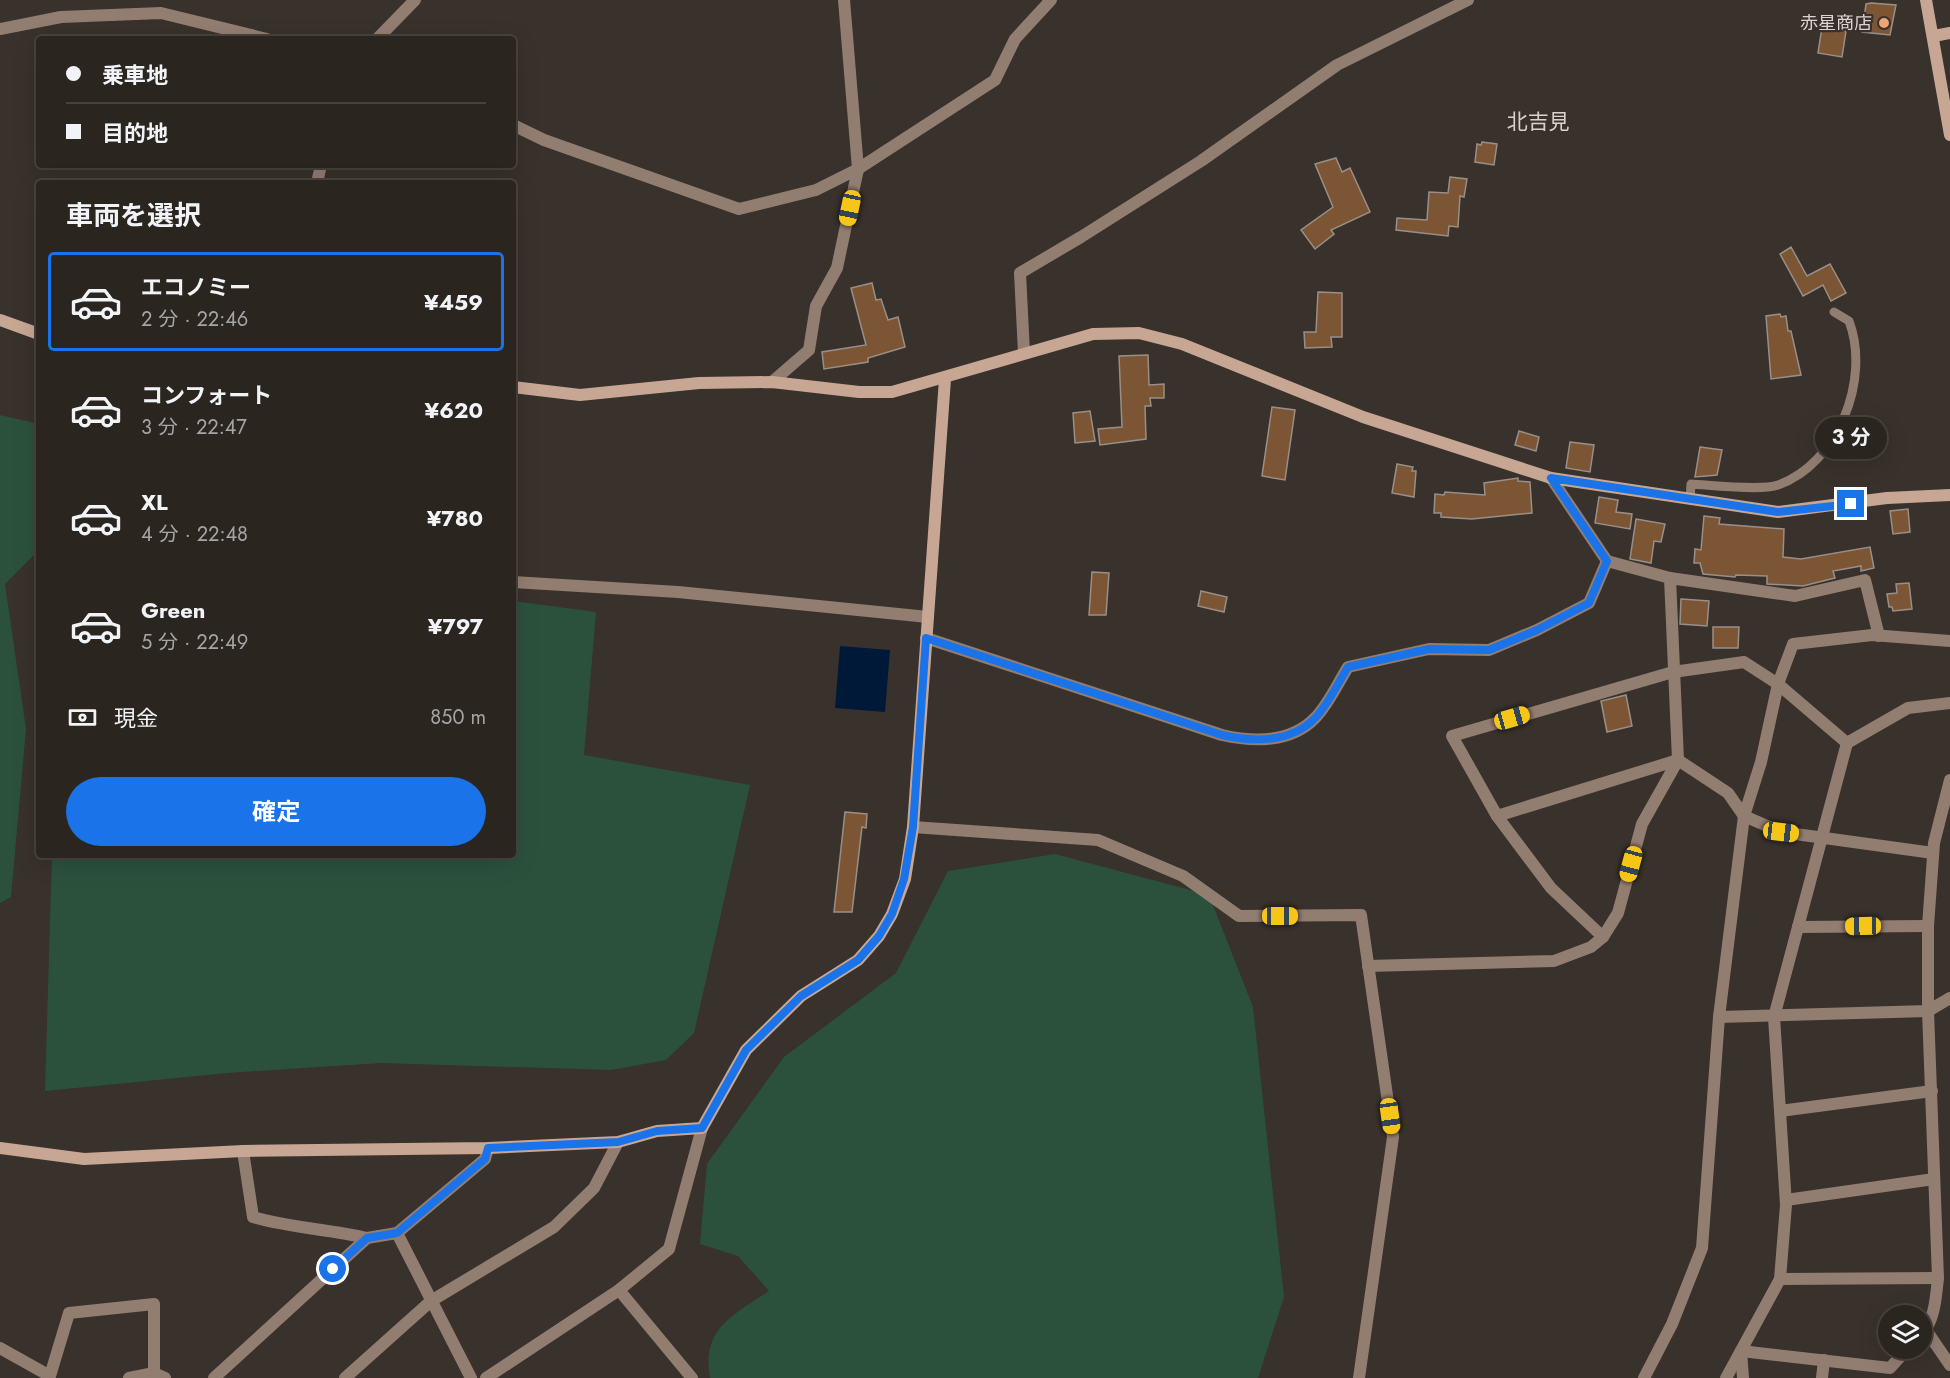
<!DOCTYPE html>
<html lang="ja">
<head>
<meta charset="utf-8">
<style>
	body { margin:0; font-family:Jost,"Noto Sans JP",sans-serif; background:#332d29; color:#f1f3f6; height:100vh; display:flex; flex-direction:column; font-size:22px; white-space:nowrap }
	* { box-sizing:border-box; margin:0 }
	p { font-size:20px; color:#a6a5a5 }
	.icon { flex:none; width:33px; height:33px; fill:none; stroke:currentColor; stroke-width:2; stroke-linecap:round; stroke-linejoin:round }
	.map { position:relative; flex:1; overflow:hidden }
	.panel { position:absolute; left:36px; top:180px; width:480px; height:678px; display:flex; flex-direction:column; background:#2b2520; border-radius:6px; box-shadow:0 6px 24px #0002,0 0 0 2px #47423e }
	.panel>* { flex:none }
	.hud { position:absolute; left:36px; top:36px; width:480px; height:132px; border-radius:6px; box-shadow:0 6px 24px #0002,0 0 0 2px #47423e; display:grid; align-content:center; height:132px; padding:0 30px; background:#2b2520 }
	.controls { position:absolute; left:1878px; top:1305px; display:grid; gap:12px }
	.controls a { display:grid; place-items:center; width:54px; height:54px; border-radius:50%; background:#2b2520; box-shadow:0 6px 24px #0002,0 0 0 2px #47423e; font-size:30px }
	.end { position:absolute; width:27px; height:27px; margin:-14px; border:8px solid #1a73e8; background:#fff; box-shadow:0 0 0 3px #fff }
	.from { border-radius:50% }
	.bubble { position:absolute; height:42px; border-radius:21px; background:#2b2520; box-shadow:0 6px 24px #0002,0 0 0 2px #47423e; font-size:20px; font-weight:700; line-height:42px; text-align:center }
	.car { position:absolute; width:18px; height:36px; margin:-18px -9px; border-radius:8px; box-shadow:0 0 4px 2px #0007; background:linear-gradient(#f5c518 24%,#345 0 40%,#f5c518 0 76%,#345 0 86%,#f5c518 0) }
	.hud b { display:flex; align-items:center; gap:21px; height:57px; font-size:22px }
	.hud b+b { border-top:2px solid #47423e }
	.hud i { width:15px; height:15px; background:#f1f3f6 }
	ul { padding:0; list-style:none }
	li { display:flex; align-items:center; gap:18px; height:99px; margin:0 12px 9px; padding:0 18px; border:3px solid transparent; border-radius:6px }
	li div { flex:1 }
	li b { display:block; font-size:22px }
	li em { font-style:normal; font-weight:700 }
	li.selected { border-color:#1a73e8 }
	li>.icon { width:54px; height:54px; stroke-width:1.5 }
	h2 { padding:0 30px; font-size:27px; line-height:72px }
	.pay { display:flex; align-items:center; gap:15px; height:66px; padding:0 30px; font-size:22px }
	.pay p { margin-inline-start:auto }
	.button { display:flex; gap:12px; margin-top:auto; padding:12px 30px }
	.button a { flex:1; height:69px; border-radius:36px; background:#1a73e8; color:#fff; font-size:24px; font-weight:700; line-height:69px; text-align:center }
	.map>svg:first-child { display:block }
</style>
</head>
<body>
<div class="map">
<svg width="1950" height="1378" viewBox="0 0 1950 1378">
	<rect width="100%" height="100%" fill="#39312b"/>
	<!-- green -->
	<g fill="#2b513d">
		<polygon points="0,415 39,424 39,550 5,584 26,729 11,897 0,903"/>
		<polygon points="513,601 596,612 584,755 750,785 694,1033 666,1060 611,1070 381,1063 227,1073 45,1091 52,855 513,855"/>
		<path d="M1055 854 1209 895 1253 1007 1284 1297 1258 1378H710C701 1328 734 1315 769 1291L738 1256 700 1244 707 1164 784 1057 896 973 948 871Z"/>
	</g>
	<!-- water -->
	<polygon fill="#001938" points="840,646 890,650 885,712 835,708"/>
	<!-- building -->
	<g fill="#7c5535" stroke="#998f88" stroke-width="1.5">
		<polygon points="1871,3 1896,5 1890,35 1862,32 1866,4"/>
		<polygon points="1822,27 1846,31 1842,57 1818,53"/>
		<polygon points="1482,142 1497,144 1494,165 1475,162 1477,144 1481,145"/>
		<polygon points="1336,158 1342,172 1350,168 1370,212 1331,230 1334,234 1315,249 1301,230 1333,207 1315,164"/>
		<polygon points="1450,177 1467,179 1464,197 1460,196 1458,227 1449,226 1448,236 1396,230 1397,218 1427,220 1429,192 1448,193"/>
		<polygon points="1791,247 1807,276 1830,264 1846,293 1831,301 1823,285 1803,296 1780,254"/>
		<polygon points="872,283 876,300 881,299 888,320 898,317 905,347 868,358 868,362 824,369 822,352 866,345 851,288"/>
		<polygon points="1318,292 1342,293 1342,337 1331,337 1332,347 1305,348 1304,332 1316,332"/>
		<polygon points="1780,314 1781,317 1786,316 1788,331 1791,331 1801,375 1771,379 1766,316"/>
		<polygon points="1148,355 1149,385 1164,384 1164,398 1150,398 1151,406 1145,406 1146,439 1100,445 1098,429 1122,427 1119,356"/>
		<polygon points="1272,407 1295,410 1285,480 1262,476"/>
		<polygon points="1090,411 1095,441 1075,443 1073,413"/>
		<polygon points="1519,431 1539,437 1536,451 1515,445"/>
		<polygon points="1570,442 1594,445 1590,472 1566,468"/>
		<polygon points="1700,447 1722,450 1717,475 1695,477"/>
		<polygon points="1397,464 1413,467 1412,471 1416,471 1414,497 1392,493"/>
		<polygon points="1518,478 1518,481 1530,482 1532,513 1472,519 1441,517 1441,513 1434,513 1435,494 1444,495 1445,492 1485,495 1484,483"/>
		<polygon points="1599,497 1618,500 1616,512 1632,514 1630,529 1595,523"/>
		<polygon points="1908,509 1910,532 1893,534 1890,511"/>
		<polygon points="1704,516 1720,518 1719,524 1784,529 1783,557 1801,559 1870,547 1874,568 1861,571 1861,566 1833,571 1835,578 1803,586 1767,584 1767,576 1736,575 1735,577 1703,574 1700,563 1694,563 1695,549 1701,550"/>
		<polygon points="1636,519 1665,524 1661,542 1654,541 1651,563 1630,559"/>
		<polygon points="1092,572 1109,573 1106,615 1089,615"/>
		<polygon points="1909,583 1912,609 1893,611 1892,607 1889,607 1887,594 1897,593 1896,584"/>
		<polygon points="1201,591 1227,597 1224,612 1198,606"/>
		<polygon points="1681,599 1709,601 1707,626 1680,624"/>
		<polygon points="1713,627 1739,627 1738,648 1713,648"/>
		<polygon points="1626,695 1632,726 1607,732 1601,701"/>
		<polygon points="845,812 867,814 866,828 862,827 852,912 834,912"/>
	</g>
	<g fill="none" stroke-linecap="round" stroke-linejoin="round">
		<!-- lane -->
		<path stroke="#927d71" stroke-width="9" d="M1690 500 1691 484C1711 485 1761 491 1778 485 1838 464 1871 379 1849 321L1834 312"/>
		<!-- street -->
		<g stroke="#927d71" stroke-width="12">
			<polyline points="0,29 61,17 161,13 267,39"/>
			<polyline points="377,39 415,0"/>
			<polyline points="513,125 544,140 739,209 816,190 858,169 995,80 1015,39 1051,0"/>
			<polyline points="317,183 321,165"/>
			<polyline points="1024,353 1020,273 1081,237 1201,161 1337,65 1468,0"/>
			<polyline points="772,382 809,350 816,306 837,268 858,169 844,0"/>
			<polyline points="1607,561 1670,578"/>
			<polyline points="513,582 678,592 928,617"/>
			<path d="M926 638 1222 735C1253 742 1291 743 1315 718 1328 705 1338 683 1348 667L1429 649 1489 650 1537 630 1589 603 1607 561 1551 478"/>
			<polyline points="1497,816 1452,736 1673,672 1744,662 1778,684 1847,743 1908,708 1950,703"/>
			<polyline points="913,827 1098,840 1183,876 1239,916 1361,915 1393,1137 1359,1378"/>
			<polyline points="1798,927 1928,926"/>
			<polyline points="1603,937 1551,888 1497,816 1678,760 1728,793 1744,816 1781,832 1933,853"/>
			<polyline points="1368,966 1554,961 1591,947 1603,937 1618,913 1642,824 1678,760 1670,578 1795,596 1865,580 1879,636"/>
			<polyline points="1719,1017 1928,1011 1950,998"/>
			<polyline points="1780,1111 1932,1091"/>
			<path d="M243 1151 253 1217C290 1228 329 1229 367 1238"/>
			<polyline points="1786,1200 1934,1179"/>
			<polyline points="397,1233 471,1378"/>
			<polyline points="1780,1279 1938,1278"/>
			<polyline points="619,1290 692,1378"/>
			<polyline points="1926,1330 1950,1365"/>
			<path d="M1922 1334C1935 1320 1936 1296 1938 1278L1928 1011V926L1934 843 1950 780"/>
			<polyline points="0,1348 50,1376 69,1313 154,1304 154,1373"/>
			<polyline points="1741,1351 1890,1368 1908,1348"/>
			<polyline points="1741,1351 1743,1378"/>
			<polyline points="129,1378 154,1373 165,1378"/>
			<polyline points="214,1378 367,1238 397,1233 485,1159 488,1148"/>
			<polyline points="345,1378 431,1301 554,1227 594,1188 618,1142"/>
			<polyline points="486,1378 619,1290 669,1249 702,1128"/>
			<polyline points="1644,1378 1672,1324 1702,1248 1719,1017 1744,816 1761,762 1778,684 1793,644 1872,635 1950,641"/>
			<polyline points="1726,1378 1780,1279 1786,1205 1774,1017 1847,743"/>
			<polyline points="1822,1378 1824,1360"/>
		</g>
		<!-- secondary -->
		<g stroke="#c8a694" stroke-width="12">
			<polyline points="1926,0 1950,135"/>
			<polyline points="1934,36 1950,33"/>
			<polyline points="0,320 39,334"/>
			<polyline points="513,387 580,395 699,383 772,382 859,392 892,392 1093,334 1139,333 1182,344 1363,417 1551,478 1778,512 1887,498 1950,495"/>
			<polyline points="0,1148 84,1159 243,1151 488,1148 618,1142 657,1131 702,1128 746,1050 801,996 858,960 879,936 892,914 905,879 913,827 945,379"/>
		</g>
	</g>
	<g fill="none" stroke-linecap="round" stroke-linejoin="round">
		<!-- route -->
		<path stroke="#1a73e8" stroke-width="8" d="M333 1269 367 1238 397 1233 485 1159 488 1148 618 1142 657 1131 702 1128 746 1050 801 996 858 960 879 936 892 914 904 879 913 827 926 638 1222 735C1253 742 1291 743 1315 718 1328 705 1338 683 1348 667L1429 649 1489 650 1537 630 1589 603 1607 561 1551 478 1778 512 1851 504"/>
	</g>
	<!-- markers -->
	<circle fill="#efa377" stroke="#39312b" stroke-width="2" cx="1884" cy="23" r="6"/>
	<g text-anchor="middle" stroke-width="4.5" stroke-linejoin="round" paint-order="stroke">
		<!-- poi labels -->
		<g font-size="18" fill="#dad5d2" stroke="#39312b" text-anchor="end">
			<text x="1872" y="29">赤星商店</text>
		</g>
		<!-- quarter labels -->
		<g font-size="21" fill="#dbd1c9" stroke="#39312b">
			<text x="1538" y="129">北吉見</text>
		</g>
	</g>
</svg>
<div class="controls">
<a><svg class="icon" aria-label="layers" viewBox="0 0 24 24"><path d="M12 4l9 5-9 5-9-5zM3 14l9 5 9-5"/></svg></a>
</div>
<i class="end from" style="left:333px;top:1269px"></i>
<i class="end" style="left:1851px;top:504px"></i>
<div class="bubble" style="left:1815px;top:417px;width:72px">3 分</div>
<i class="car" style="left:850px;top:208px;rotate:192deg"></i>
<i class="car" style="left:1512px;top:718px;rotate:74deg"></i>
<i class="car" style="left:1781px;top:832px;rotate:97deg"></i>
<i class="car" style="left:1631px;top:864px;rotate:195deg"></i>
<i class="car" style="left:1280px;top:916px;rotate:90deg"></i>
<i class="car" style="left:1863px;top:926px;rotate:269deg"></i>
<i class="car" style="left:1390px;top:1116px;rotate:172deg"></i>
<div class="hud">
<b><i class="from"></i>乗車地</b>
<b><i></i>目的地</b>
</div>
<section class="panel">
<h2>車両を選択</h2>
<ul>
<li class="selected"><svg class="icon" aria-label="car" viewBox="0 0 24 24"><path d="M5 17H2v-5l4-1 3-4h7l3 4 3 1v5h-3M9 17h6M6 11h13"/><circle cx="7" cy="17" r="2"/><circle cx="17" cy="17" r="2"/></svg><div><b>エコノミー</b><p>2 分 · 22:46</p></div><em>¥459</em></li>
<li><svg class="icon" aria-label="car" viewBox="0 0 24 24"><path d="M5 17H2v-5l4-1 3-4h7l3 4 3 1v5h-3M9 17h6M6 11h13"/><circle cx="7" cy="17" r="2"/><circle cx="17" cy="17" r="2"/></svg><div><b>コンフォート</b><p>3 分 · 22:47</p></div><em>¥620</em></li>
<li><svg class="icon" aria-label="car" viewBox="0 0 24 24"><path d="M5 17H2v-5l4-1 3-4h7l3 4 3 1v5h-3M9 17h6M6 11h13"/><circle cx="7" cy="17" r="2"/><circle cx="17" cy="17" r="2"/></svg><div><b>XL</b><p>4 分 · 22:48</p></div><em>¥780</em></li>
<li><svg class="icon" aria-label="car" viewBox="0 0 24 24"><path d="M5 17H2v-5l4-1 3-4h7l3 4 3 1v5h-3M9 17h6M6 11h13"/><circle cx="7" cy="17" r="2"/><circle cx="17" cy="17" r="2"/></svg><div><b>Green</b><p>5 分 · 22:49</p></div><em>¥797</em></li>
</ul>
<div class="pay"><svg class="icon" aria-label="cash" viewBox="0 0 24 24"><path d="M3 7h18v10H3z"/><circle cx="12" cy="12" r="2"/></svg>現金<p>850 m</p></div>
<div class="button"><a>確定</a></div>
</section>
</div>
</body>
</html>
